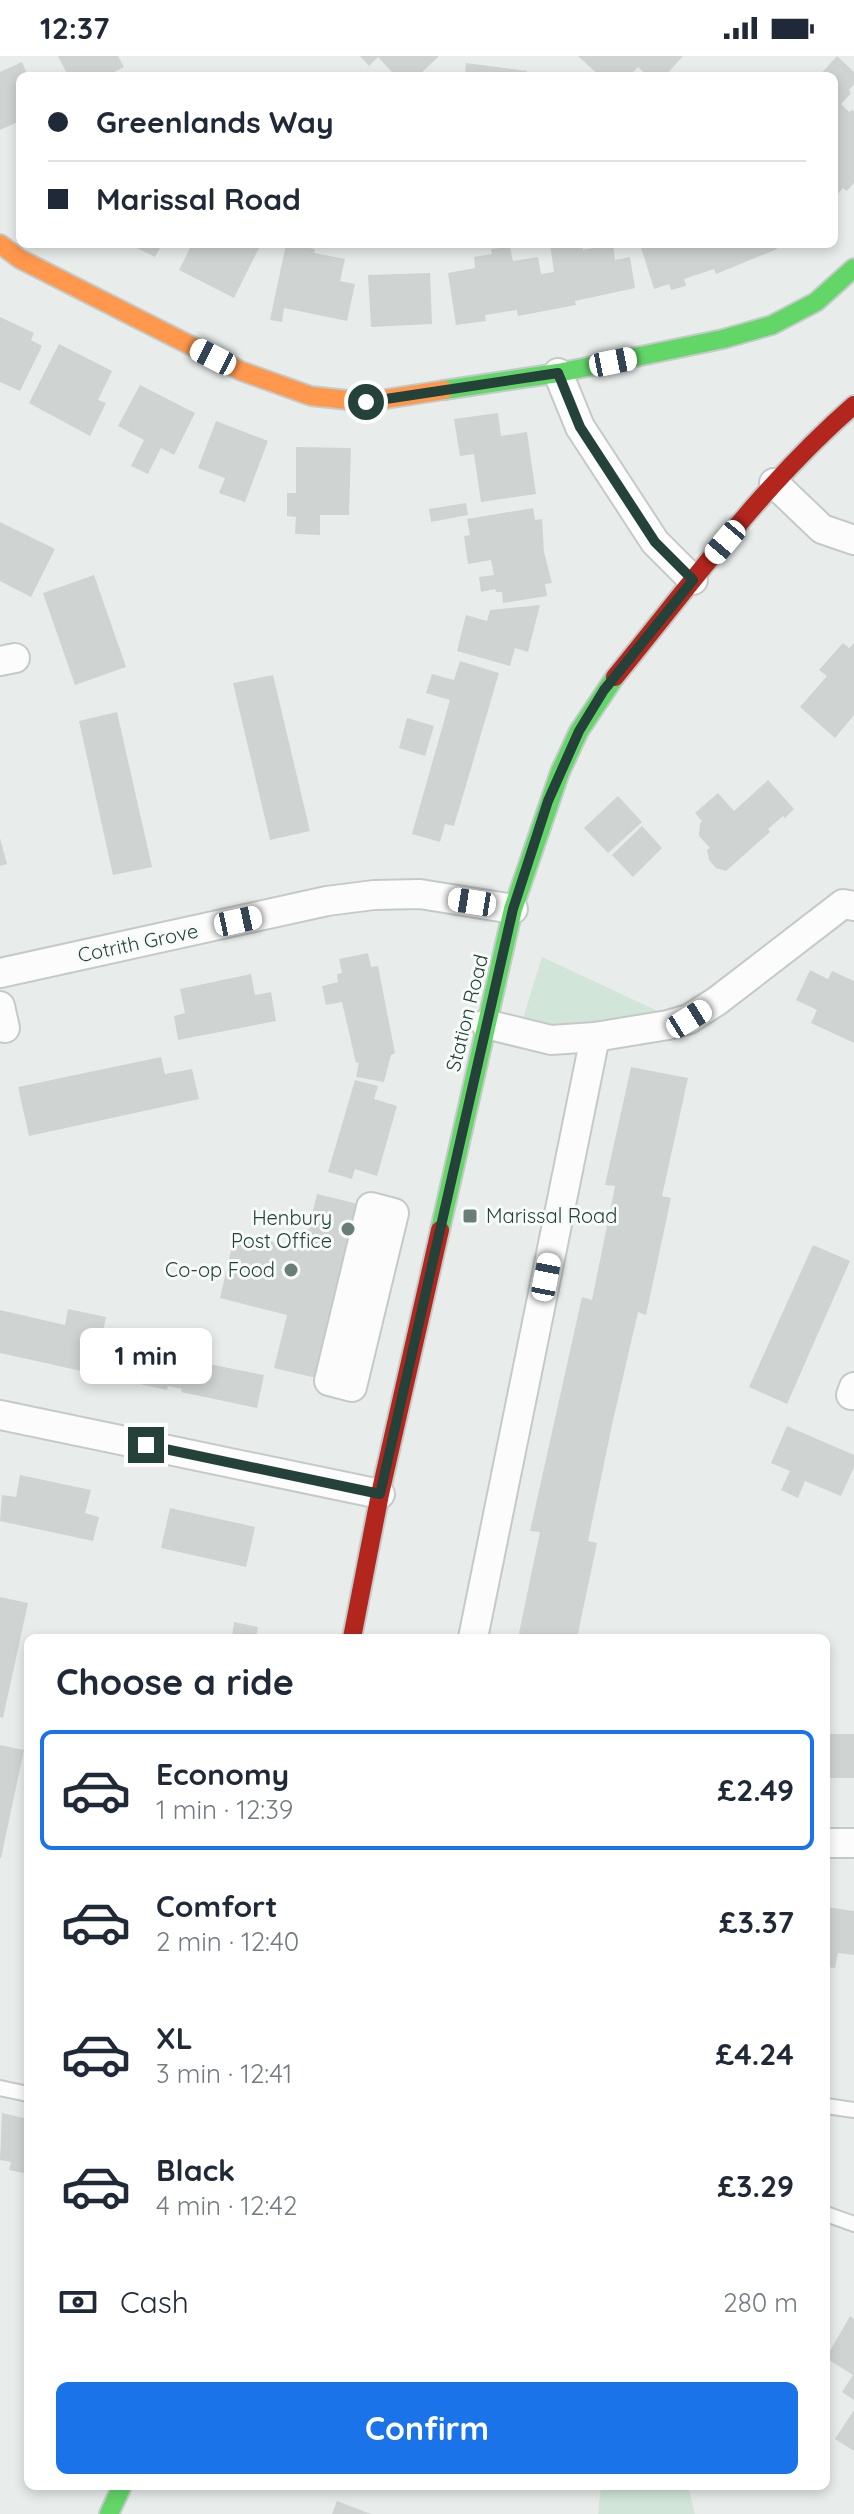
<!DOCTYPE html>
<html lang="en">
<head>
<meta charset="utf-8">
<style>
	body { margin:0; font-family:Quicksand,sans-serif; background:#f6f6f7; color:#1f2937; height:100vh; display:flex; flex-direction:column; font-size:30px; white-space:nowrap }
	* { box-sizing:border-box; margin:0 }
	p { font-size:26px; color:#747a83 }
	.icon { flex:none; width:44px; height:44px; fill:none; stroke:currentColor; stroke-width:2; stroke-linecap:round; stroke-linejoin:round }
	.map { position:relative; flex:1; overflow:hidden }
	.sheet { position:absolute; left:24px; top:1578px; width:806px; height:856px; display:flex; flex-direction:column; background:#fff; border-radius:12px; box-shadow:0 4px 12px #0003 }
	.sheet>* { flex:none }
	.banner { position:absolute; left:16px; top:16px; width:822px; height:176px; border-radius:12px; box-shadow:0 4px 12px #0003; display:grid; align-content:center; height:176px; padding:0 32px; background:#fff }
	.end { position:absolute; width:36px; height:36px; margin:-18px; border:10px solid #24423a; background:#fff; box-shadow:0 0 0 4px #fff }
	.from { border-radius:50% }
	.bubble { position:absolute; height:56px; border-radius:12px; background:#fff; box-shadow:0 4px 12px #0003; font-size:26px; font-weight:700; line-height:56px; text-align:center }
	.car { position:absolute; width:24px; height:48px; margin:-24px -12px; border-radius:10px; box-shadow:0 0 6px 2px #0007; background:linear-gradient(#fff 24%,#345 0 40%,#fff 0 76%,#345 0 86%,#fff 0) }
	.banner b { display:flex; align-items:center; gap:28px; height:76px; font-size:30px }
	.banner b+b { border-top:2px solid #e0e1e3 }
	.banner i { width:20px; height:20px; background:#1f2937 }
	ul { padding:0; list-style:none }
	li { display:flex; align-items:center; gap:24px; height:120px; margin:0 16px 12px; padding:0 16px; border:4px solid transparent; border-radius:12px }
	li div { flex:1 }
	li b { display:block; font-size:30px }
	li em { font-style:normal; font-weight:700 }
	li.active { border-color:#1a73e8 }
	li>.icon { width:72px; height:72px; stroke-width:1.5 }
	h2 { padding:0 32px; font-size:36px; line-height:96px }
	.pay { display:flex; align-items:center; gap:20px; height:88px; padding:0 32px; font-size:30px }
	.pay p { margin-inline-start:auto }
	.primary-button { display:flex; gap:16px; margin-top:auto; padding:16px 32px }
	.primary-button a { flex:1; height:92px; border-radius:12px; background:#1a73e8; color:#fff; font-size:32px; font-weight:700; line-height:92px; text-align:center }
	.status { display:flex; justify-content:space-between; align-items:center; height:56px; padding:0 40px; background:#fff; direction:ltr }
	.status svg { height:22px; fill:currentColor }
	.map>svg:first-child { display:block }
</style>
</head>
<body>
<div class="status"><b>12:37</b><svg viewBox="0 0 49 12"><path d="M0 12V9h3v3zM5 12V6h3v6zM10 12V3h3v9zM15 12V0h3v12zM26 1h20v11H26zM47 4h2v5h-2z"/></svg></div>
<div class="map">
<svg width="854" height="2458" viewBox="0 0 854 2458">
	<rect width="100%" height="100%" fill="#e8edeb"/>
	<!-- green -->
	<g fill="#d1e6d8">
		<polygon points="542,901 662,957 580,972 521,969"/>
		<polygon points="601,2430 688,2430 695,2458 598,2458"/>
	</g>
	<!-- building -->
	<g fill="#cfd4d2">
		<polygon points="58,0 118,0 124,11 106,20 68,20"/>
		<polygon points="360,0 439,0 418,20 392,20 394,18 378,1 369,10"/>
		<polygon points="578,0 683,0 665,20 648,20 638,11 629,20 600,20"/>
		<polygon points="837,0 854,16 854,28 849,34 851,37 841,48 849,56 852,54 854,56 854,127 847,135 843,132 834,142 834,20 819,20"/>
		<polygon points="22,6 28,20 20,20 20,65 0,74 0,16"/>
		<polygon points="466,7 527,15 526,20 465,20"/>
		<polygon points="129,188 162,188 155,201"/>
		<polygon points="192,188 261,188 234,242 179,214"/>
		<polygon points="286,188 315,193 314,197 345,203 340,225 355,228 347,265 284,252 282,266 270,264"/>
		<polygon points="550,188 582,188 583,194 613,188 615,204 630,201 635,232 575,245 576,249 518,260 517,254 485,259 486,265 456,269 448,217 475,212 474,201 492,198 491,193 510,191 513,205 538,201 541,218 554,216"/>
		<polygon points="640,188 774,188 777,193 716,218 714,213 684,223 686,230 671,234 669,228 654,233"/>
		<polygon points="430,217 432,268 371,271 368,219"/>
		<polygon points="0,261 34,277 31,284 42,290 20,335 0,326"/>
		<polygon points="59,288 112,315 98,344 106,347 90,380 29,347"/>
		<polygon points="140,329 195,357 174,399 161,392 148,418 131,410 144,384 118,370"/>
		<polygon points="498,357 501,380 527,376 536,438 481,446 474,398 460,400 454,363"/>
		<polygon points="216,365 268,385 245,446 219,437 225,422 198,412"/>
		<polygon points="296,391 351,392 349,459 320,459 320,479 295,478 296,461 287,460 287,437 296,437"/>
		<polygon points="466,447 468,459 431,466 429,453"/>
		<polygon points="533,452 535,464 542,463 544,496 552,527 545,528 547,540 503,547 502,536 496,536 495,533 481,536 479,521 494,519 491,504 468,508 464,480 470,479 467,463"/>
		<polygon points="0,466 55,493 31,541 0,525"/>
		<polygon points="94,519 126,611 75,629 43,537"/>
		<polygon points="540,549 528,596 515,592 510,610 457,595 466,559 487,565 490,554"/>
		<polygon points="843,587 849,592 854,587 854,659 835,682 800,651 827,620 819,614"/>
		<polygon points="460,605 499,617 454,770 445,768 440,786 412,778 450,644 426,637 432,618 454,624"/>
		<polygon points="273,619 310,775 270,784 233,627"/>
		<polygon points="117,656 152,811 113,819 79,665"/>
		<polygon points="407,662 434,670 425,700 399,692"/>
		<polygon points="768,724 794,753 785,762 783,760 768,773 770,776 726,815 716,812 709,804 707,794 710,792 699,780 700,767 702,765 695,757 718,737 734,755"/>
		<polygon points="618,740 642,766 608,797 584,772"/>
		<polygon points="642,770 662,792 633,821 612,799"/>
		<polygon points="0,782 7,808 0,810"/>
		<polygon points="368,897 371,911 378,910 395,997 391,999 384,1026 356,1021 359,1006 356,1007 342,946 326,949 322,930 338,926 337,918 342,917 339,903"/>
		<polygon points="810,914 828,923 832,915 854,925 854,987 811,967 817,954 796,944"/>
		<polygon points="251,918 255,939 271,936 276,965 178,984 174,960 185,957 180,933"/>
		<polygon points="161,1001 165,1018 192,1013 199,1043 29,1080 18,1031"/>
		<polygon points="631,1011 688,1022 662,1140 671,1142 646,1259 638,1256 612,1369 588,1485 597,1487 577,1582 518,1582 540,1476 530,1475 582,1241 592,1244 615,1130 605,1129"/>
		<polygon points="355,1024 378,1030 374,1043 397,1050 377,1120 355,1113 352,1123 328,1116"/>
		<polygon points="317,1138 371,1151 329,1325 274,1312 287,1259 220,1242 235,1177 304,1193"/>
		<polygon points="813,1189 850,1205 787,1348 749,1331"/>
		<polygon points="68,1253 106,1261 103,1276 176,1292 174,1301 264,1319 257,1352 181,1336 182,1333 168,1330 167,1334 0,1297 0,1254 65,1269"/>
		<polygon points="787,1370 854,1399 854,1411 841,1440 805,1425 798,1442 781,1434 790,1415 771,1407"/>
		<polygon points="20,1419 91,1434 85,1457 99,1461 93,1485 0,1465 2,1439 16,1441"/>
		<polygon points="170,1452 255,1471 246,1511 161,1492"/>
		<polygon points="0,1541 28,1547 3,1662 0,1661"/>
		<polygon points="234,1566 258,1571 256,1582 232,1582"/>
		<rect x="826" y="1678" width="28" height="44"/>
		<polygon points="0,1689 24,1694 1,1802 0,1802"/>
		<polygon points="826,1851 854,1855 854,1899 838,1897 835,1912 826,1911"/>
		<polygon points="2,2057 28,2063 28,2118 9,2114 11,2106 0,2104"/>
		<polygon points="850,2260 854,2263 854,2344 842,2336 853,2319 826,2302"/>
		<polygon points="854,2354 854,2395 835,2383"/>
		<polygon points="337,2445 371,2458 332,2458"/>
	</g>
	<g fill="none" stroke-linecap="round" stroke-linejoin="round">
		<!-- lane casing -->
		<g stroke="#c5cac8" stroke-width="18">
			<g id="lane">
				<polyline points="0,2032 28,2038"/>
				<polyline points="826,2050 854,2054"/>
				<polyline points="826,2158 854,2168"/>
			</g>
		</g>
		<!-- street casing -->
		<g stroke="#c5cac8" stroke-width="32">
			<g id="street">
				<polyline points="558,317 580,371 655,486 693,524"/>
				<polyline points="774,427 822,473 854,484"/>
				<polyline points="0,605 15,602"/>
				<polyline points="0,917 327,845 374,839 420,838 513,853"/>
				<polyline points="0,950 5,972"/>
				<polyline points="486,968 551,984 595,981 668,969 689,963 717,945 843,848 854,850"/>
				<polygon points="371,1151 394,1157 352,1331 329,1325"/>
				<polyline points="851,1339 854,1331"/>
				<polyline points="0,1359 380,1438"/>
				<polyline points="473,1582 595,981"/>
				<polyline points="826,1787 854,1787"/>
			</g>
		</g>
		<!-- fast casing -->
		<g stroke="#c3cbc8" stroke-width="22">
			<g id="fast">
				<polyline points="444,334 558,317 723,283 772,269 816,246 854,212"/>
				<polyline points="440,1174 513,853 560,716 579,675 615,621"/>
				<polyline points="109,2458 122,2430"/>
			</g>
		</g>
		<!-- slow casing -->
		<g stroke="#c3cbc8" stroke-width="22">
			<polyline id="slow" points="0,188 20,203 241,315 311,340 366,346 444,334"/>
		</g>
		<!-- jam casing -->
		<g stroke="#c3cbc8" stroke-width="22">
			<g id="jam">
				<path d="M615 621C691 528 763 428 854 349"/>
				<polyline points="352,1582 380,1438 440,1174"/>
			</g>
		</g>
		<!-- lane -->
		<use href="#lane" stroke="#fcfcfc" stroke-width="14"/>
		<!-- street -->
		<use href="#street" stroke="#fcfcfc" stroke-width="28"/>
		<!-- fast -->
		<use href="#fast" stroke="#63d668" stroke-width="18"/>
		<!-- slow -->
		<use href="#slow" stroke="#ff974d" stroke-width="18"/>
		<!-- jam -->
		<use href="#jam" stroke="#b3261e" stroke-width="18"/>
	</g>
	<g fill="none" stroke-linecap="round" stroke-linejoin="round">
		<!-- route -->
		<polyline stroke="#24423a" stroke-width="10" points="146,1389 380,1438 513,853 548,745 579,675 604,634 693,524 655,486 580,371 558,317 366,346"/>
	</g>
	<!-- markers -->
	<g fill="#697e78" stroke="#f7fbf9" stroke-width="3">
		<rect x="462" y="1152" width="16" height="16" rx="4"/>
		<circle cx="348" cy="1173" r="8"/>
		<circle cx="291" cy="1214" r="8"/>
	</g>
	<g text-anchor="middle" stroke-width="6" stroke-linejoin="round" paint-order="stroke">
		<!-- street labels -->
		<g font-size="20" fill="#24423a" stroke="#f7fbf9">
			<text transform="translate(138 887) rotate(-12)" y="7">Cotrith Grove</text>
			<text transform="translate(467 957) rotate(-76)" y="7">Station Road</text>
		</g>
		<!-- poi labels -->
		<g font-size="20" fill="#24423a" stroke="#f7fbf9" text-anchor="end">
			<text x="486" y="1167" text-anchor="start">Marissal Road</text>
			<text x="332" y="1169">Henbury<tspan x="332" dy="23">Post Office</tspan></text>
			<text x="275" y="1221">Co-op Food</text>
		</g>
	</g>
</svg>
<i class="end from" style="left:366px;top:346px"></i>
<i class="end" style="left:146px;top:1389px"></i>
<div class="bubble" style="left:80px;top:1272px;width:132px">1 min</div>
<i class="car" style="left:213px;top:301px;rotate:297deg"></i>
<i class="car" style="left:613px;top:306px;rotate:79deg"></i>
<i class="car" style="left:725px;top:486px;rotate:220deg"></i>
<i class="car" style="left:472px;top:846px;rotate:279deg"></i>
<i class="car" style="left:238px;top:865px;rotate:78deg"></i>
<i class="car" style="left:689px;top:963px;rotate:58deg"></i>
<i class="car" style="left:546px;top:1221px;rotate:11deg"></i>
<div class="banner">
<b><i class="from"></i>Greenlands Way</b>
<b><i></i>Marissal Road</b>
</div>
<section class="sheet">
<h2>Choose a ride</h2>
<ul>
<li class="active"><svg class="icon" aria-label="car" viewBox="0 0 24 24"><path d="M5 17H2v-5l4-1 3-4h7l3 4 3 1v5h-3M9 17h6M6 11h13"/><circle cx="7" cy="17" r="2"/><circle cx="17" cy="17" r="2"/></svg><div><b>Economy</b><p>1 min · 12:39</p></div><em>£2.49</em></li>
<li><svg class="icon" aria-label="car" viewBox="0 0 24 24"><path d="M5 17H2v-5l4-1 3-4h7l3 4 3 1v5h-3M9 17h6M6 11h13"/><circle cx="7" cy="17" r="2"/><circle cx="17" cy="17" r="2"/></svg><div><b>Comfort</b><p>2 min · 12:40</p></div><em>£3.37</em></li>
<li><svg class="icon" aria-label="car" viewBox="0 0 24 24"><path d="M5 17H2v-5l4-1 3-4h7l3 4 3 1v5h-3M9 17h6M6 11h13"/><circle cx="7" cy="17" r="2"/><circle cx="17" cy="17" r="2"/></svg><div><b>XL</b><p>3 min · 12:41</p></div><em>£4.24</em></li>
<li><svg class="icon" aria-label="car" viewBox="0 0 24 24"><path d="M5 17H2v-5l4-1 3-4h7l3 4 3 1v5h-3M9 17h6M6 11h13"/><circle cx="7" cy="17" r="2"/><circle cx="17" cy="17" r="2"/></svg><div><b>Black</b><p>4 min · 12:42</p></div><em>£3.29</em></li>
</ul>
<div class="pay"><svg class="icon" aria-label="cash" viewBox="0 0 24 24"><path d="M3 7h18v10H3z"/><circle cx="12" cy="12" r="2"/></svg>Cash<p>280 m</p></div>
<div class="primary-button"><a>Confirm</a></div>
</section>
</div>
</body>
</html>
